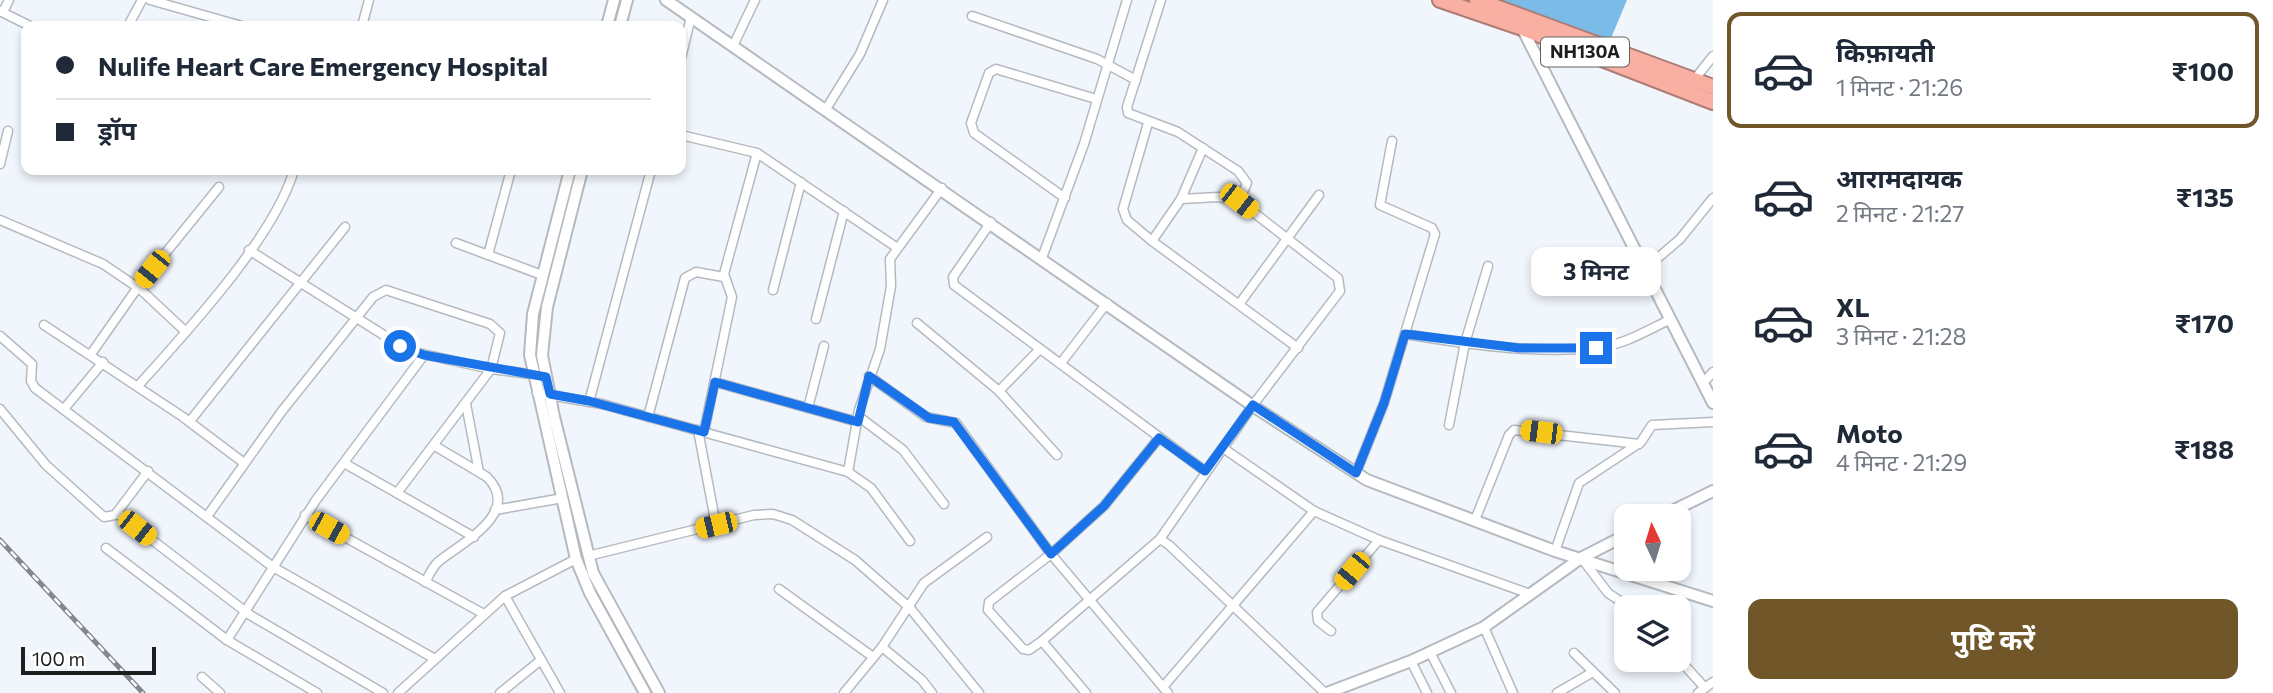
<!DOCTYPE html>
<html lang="hi">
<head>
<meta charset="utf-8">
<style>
	body { margin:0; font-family:Commissioner,"Noto Sans Devanagari",sans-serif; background:#f2f2f3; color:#1f2937; height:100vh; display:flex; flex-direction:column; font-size:26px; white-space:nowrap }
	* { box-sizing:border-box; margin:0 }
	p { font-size:23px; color:#747a83 }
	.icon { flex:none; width:38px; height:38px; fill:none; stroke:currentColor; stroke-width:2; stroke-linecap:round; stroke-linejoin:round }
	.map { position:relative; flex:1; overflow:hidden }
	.sheet { display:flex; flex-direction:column; background:#fff; width:560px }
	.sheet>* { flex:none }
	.top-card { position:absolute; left:21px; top:21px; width:665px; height:154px; border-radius:14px; box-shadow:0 4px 10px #0003; display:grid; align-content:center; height:154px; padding:0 35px; background:#fff }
	.needle { width:46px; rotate:356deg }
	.buttons { position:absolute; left:1614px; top:504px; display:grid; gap:14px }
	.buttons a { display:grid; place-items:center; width:77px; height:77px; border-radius:14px; background:#fff; box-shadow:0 4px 10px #0003; font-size:35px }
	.scale { position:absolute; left:21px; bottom:18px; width:135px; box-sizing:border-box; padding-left:7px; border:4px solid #1c1e20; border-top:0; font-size:19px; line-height:24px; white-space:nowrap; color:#1c1e20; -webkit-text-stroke:5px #fff; paint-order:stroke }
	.end { position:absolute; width:32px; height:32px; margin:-16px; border:9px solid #1a73e8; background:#fff; box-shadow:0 0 0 4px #fff }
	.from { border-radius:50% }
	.bubble { position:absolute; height:49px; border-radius:14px; background:#fff; box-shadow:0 4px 10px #0003; font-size:23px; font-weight:700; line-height:49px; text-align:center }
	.car { position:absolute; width:21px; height:42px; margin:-21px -10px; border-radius:9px; box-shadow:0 0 5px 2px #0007; background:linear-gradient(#f5c518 24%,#345 0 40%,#f5c518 0 76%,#345 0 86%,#f5c518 0) }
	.top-card b { display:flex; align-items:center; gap:24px; height:66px; font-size:26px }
	.top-card b+b { border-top:2px solid #e0e1e3 }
	.top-card i { width:18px; height:18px; background:#1f2937 }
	ul { padding:12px 0 0; list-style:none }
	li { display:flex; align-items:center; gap:21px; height:116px; margin:0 14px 10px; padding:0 21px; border:4px solid transparent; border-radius:14px }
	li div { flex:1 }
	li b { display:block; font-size:26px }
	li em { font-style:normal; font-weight:700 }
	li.current { border-color:#705628 }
	li>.icon { width:63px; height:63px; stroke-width:1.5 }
	.button { display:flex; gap:14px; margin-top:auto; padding:14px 35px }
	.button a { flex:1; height:80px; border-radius:14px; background:#705628; color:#fff; font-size:28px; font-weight:700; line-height:80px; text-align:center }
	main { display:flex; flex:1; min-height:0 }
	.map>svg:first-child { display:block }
</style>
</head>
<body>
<main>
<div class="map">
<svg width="1713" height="693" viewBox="0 0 1713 693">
	<rect width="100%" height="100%" fill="#f1f6fd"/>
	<!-- water -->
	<polygon fill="#7abce7" points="1497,0 1627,0 1609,43"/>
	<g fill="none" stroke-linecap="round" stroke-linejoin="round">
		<!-- street casing -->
		<g stroke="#b5bac0" stroke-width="11">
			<g id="street">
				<polyline points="150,0 242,26"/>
				<polyline points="1161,0 1127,107 1128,113 1178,132 1238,171 1247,183 1239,201"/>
				<polyline points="0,11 30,26"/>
				<polyline points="3,12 9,0"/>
				<polyline points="972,16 1097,59 1136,80"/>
				<polyline points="128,26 142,0"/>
				<polyline points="362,26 369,0"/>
				<polyline points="733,46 755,0"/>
				<polyline points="681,58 691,17"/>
				<polyline points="1694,80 1713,56"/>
				<polyline points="826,109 860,54 883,0"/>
				<polyline points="1148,123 1123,209 1127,220 1152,241 1298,348"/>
				<polyline points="681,135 757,153 896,247"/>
				<polyline points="0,164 8,131"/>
				<polyline points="1065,198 974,133 971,123 989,73 996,69 1096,99"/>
				<polyline points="0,220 103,264 140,289 186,332"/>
				<polyline points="991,222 953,277 954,285 1205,471"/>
				<polyline points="1152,241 1181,199 1203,148"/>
				<polyline points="456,243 542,275"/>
				<polyline points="249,250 409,351 491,369 537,375"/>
				<polyline points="488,255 511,170"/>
				<polyline points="1042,258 1084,144 1127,0"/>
				<polyline points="1646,268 1680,239 1713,198"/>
				<polyline points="773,290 801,182"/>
				<polyline points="1240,303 1319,195"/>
				<polyline points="816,319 844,211"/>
				<polyline points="917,323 999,391 1057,455"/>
				<polyline points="44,325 183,417 244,463"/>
				<path d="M1405 334C1467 344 1533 354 1595 348 1622 346 1648 330 1671 319"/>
				<polyline points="0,336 32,364 31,381 35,388 273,567 435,659"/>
				<polyline points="91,354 138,287 219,187"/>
				<polyline points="1061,363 1107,303"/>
				<polyline points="869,376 926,417 956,423 1051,554 1168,693"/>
				<polyline points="715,382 858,422"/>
				<polyline points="1703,383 1713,372"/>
				<path d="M138 386C187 331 274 238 294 170"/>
				<polyline points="999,391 1039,350"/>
				<polyline points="537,393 602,404 848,472 871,488 910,541"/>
				<polyline points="589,402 651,170"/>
				<polyline points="466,404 479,472"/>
				<polyline points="808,408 824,346"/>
				<polyline points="0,409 46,465 104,517 115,515 148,471"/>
				<polyline points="64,409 103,362"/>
				<polyline points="858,416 903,450 944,504"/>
				<polyline points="648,417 685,278 696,272 724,277"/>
				<polyline points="190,421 345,227"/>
				<polyline points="1449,425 1465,343 1488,266"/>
				<polyline points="698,430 716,525"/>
				<polyline points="704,432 732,297 724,274 757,153"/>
				<polyline points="1159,438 1104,506 1051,554 989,602 988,610 1023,649 1029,650 1042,641 1160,539 1253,405 1340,291 1338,278 1239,201 1219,197 1181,199"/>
				<polyline points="1223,448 1314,511 1379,540 1530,594"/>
				<polyline points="344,463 474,537"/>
				<polyline points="848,472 859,410 880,349 891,286 890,259 942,188"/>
				<polyline points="1356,473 1384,403 1435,234 1432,228 1380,205 1392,141"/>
				<polyline points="495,510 563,498"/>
				<polyline points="117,513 250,615 383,693"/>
				<polyline points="208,515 282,411 373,297 386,290 490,324 500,333 491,369 397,493"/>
				<polyline points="305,515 482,613"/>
				<polyline points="1475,520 1509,435 1514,430 1639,444"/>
				<polyline points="1160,539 1169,545 1325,693"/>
				<polyline points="106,548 227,640 317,693"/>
				<polyline points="1555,551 1579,483 1641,442 1652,425 1713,422"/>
				<polyline points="588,556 754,515 773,514 792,520 855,560 910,608 979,693"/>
				<polyline points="1583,560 1608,593 1629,607"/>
				<path d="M425 582C429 576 432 568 437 563 457 545 524 514 487 477L435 446"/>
				<polyline points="779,589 873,657"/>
				<polyline points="505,596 560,693"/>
				<polyline points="1484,627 1513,693"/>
				<polyline points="1331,631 1318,621 1317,612 1379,540"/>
				<polyline points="227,640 316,500 424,355"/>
				<polyline points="1042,641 1086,693"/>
				<polyline points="882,647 922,680 932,693"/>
				<polyline points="1430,652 1451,693"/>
				<polyline points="1574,653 1615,693"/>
				<polyline points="1678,658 1705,688"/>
				<polyline points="1411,661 1427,693"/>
				<polyline points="202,677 220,693"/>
				<polyline points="1163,687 1314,511"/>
				<polyline points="398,693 505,596 576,559"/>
				<polyline points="500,693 541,660"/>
				<polyline points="844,693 882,647 924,583 987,537"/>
				<polyline points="1557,693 1593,672"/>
				<polyline points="1698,693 1713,682"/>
			</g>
		</g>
		<!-- secondary casing -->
		<g stroke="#b5bac0" stroke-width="14">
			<g id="secondary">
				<polyline points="666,0 1256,408 1367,480 1555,551 1713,601"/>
				<polyline points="607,26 614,0"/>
				<polyline points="620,26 627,0"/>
				<polyline points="1522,28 1713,403"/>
				<polyline points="570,170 533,314 530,355 576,559 590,593 645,693"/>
				<polyline points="582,170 547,307 542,355 554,417 593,573 659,693"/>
				<polyline points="1662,516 1713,491"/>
				<polyline points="1327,693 1411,661 1484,627 1581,558 1626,535"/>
			</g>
		</g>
		<!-- highway casing -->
		<g stroke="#ac7c75" stroke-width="18">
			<g id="highway">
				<polyline points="1440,0 1522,28 1713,102"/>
				<polyline points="1477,0 1713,87"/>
			</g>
		</g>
		<!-- street -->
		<use href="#street" stroke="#fff" stroke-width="8"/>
		<!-- secondary -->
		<use href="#secondary" stroke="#fff" stroke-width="10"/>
		<!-- highway -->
		<use href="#highway" stroke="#faafa3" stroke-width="14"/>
		<!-- rail casing -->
		<g stroke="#84878c" stroke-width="5">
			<polyline id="rail" points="0,540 143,693"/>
		</g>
		<!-- rail -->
		<use href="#rail" stroke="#fff" stroke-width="2.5" stroke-dasharray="8" stroke-linecap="butt"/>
	</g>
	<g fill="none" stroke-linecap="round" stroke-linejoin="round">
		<!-- route -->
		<polyline stroke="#1a73e8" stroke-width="9" points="400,346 424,355 546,377 550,394 589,401 704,432 715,382 858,422 869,376 929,418 954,422 1051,554 1104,506 1159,438 1205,471 1253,405 1356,473 1384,403 1405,334 1519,348 1596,348"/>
	</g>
	<g text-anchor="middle" stroke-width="7" stroke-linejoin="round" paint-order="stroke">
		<!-- shield labels -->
		<rect fill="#fff" stroke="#606263" stroke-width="2" x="1541" y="37.5" width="88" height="29" rx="5"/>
		<g font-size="18" font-weight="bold" fill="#1c1e20">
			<text x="1585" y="58">NH130A</text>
		</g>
	</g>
</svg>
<div class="buttons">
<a><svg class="needle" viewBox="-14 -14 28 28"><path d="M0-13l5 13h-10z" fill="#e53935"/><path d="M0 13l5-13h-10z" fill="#747a83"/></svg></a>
<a><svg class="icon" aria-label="layers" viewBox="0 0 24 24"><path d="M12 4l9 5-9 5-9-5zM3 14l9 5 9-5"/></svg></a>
</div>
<div class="scale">100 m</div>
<i class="end from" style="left:400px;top:346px"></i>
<i class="end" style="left:1596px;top:348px"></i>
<div class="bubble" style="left:1531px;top:247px;width:130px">3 मिनट</div>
<i class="car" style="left:1239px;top:201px;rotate:128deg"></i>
<i class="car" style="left:152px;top:269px;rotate:219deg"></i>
<i class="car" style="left:1541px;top:432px;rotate:277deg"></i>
<i class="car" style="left:716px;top:525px;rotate:257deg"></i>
<i class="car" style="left:137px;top:528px;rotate:128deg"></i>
<i class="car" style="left:329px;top:528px;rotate:119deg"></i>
<i class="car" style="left:1352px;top:571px;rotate:220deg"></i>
<div class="top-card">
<b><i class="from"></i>Nulife Heart Care Emergency Hospital</b>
<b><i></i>ड्रॉप</b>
</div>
</div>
<section class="sheet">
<ul>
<li class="current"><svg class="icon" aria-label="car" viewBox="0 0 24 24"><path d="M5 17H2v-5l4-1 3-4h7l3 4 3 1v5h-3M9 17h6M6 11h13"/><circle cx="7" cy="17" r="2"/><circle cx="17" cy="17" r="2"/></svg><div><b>किफ़ायती</b><p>1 मिनट · 21:26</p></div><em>₹100</em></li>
<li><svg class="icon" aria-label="car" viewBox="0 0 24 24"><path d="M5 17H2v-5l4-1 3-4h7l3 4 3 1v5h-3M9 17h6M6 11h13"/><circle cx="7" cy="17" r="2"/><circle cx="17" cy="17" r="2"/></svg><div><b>आरामदायक</b><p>2 मिनट · 21:27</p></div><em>₹135</em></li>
<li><svg class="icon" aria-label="car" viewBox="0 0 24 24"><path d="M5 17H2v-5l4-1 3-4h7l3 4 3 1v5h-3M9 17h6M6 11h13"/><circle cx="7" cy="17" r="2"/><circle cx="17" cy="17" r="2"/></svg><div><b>XL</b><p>3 मिनट · 21:28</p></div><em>₹170</em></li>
<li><svg class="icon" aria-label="car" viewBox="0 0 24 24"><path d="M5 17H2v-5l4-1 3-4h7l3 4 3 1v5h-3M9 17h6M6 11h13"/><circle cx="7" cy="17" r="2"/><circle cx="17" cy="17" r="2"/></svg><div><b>Moto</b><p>4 मिनट · 21:29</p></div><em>₹188</em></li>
</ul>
<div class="button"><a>पुष्टि करें</a></div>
</section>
</main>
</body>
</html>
